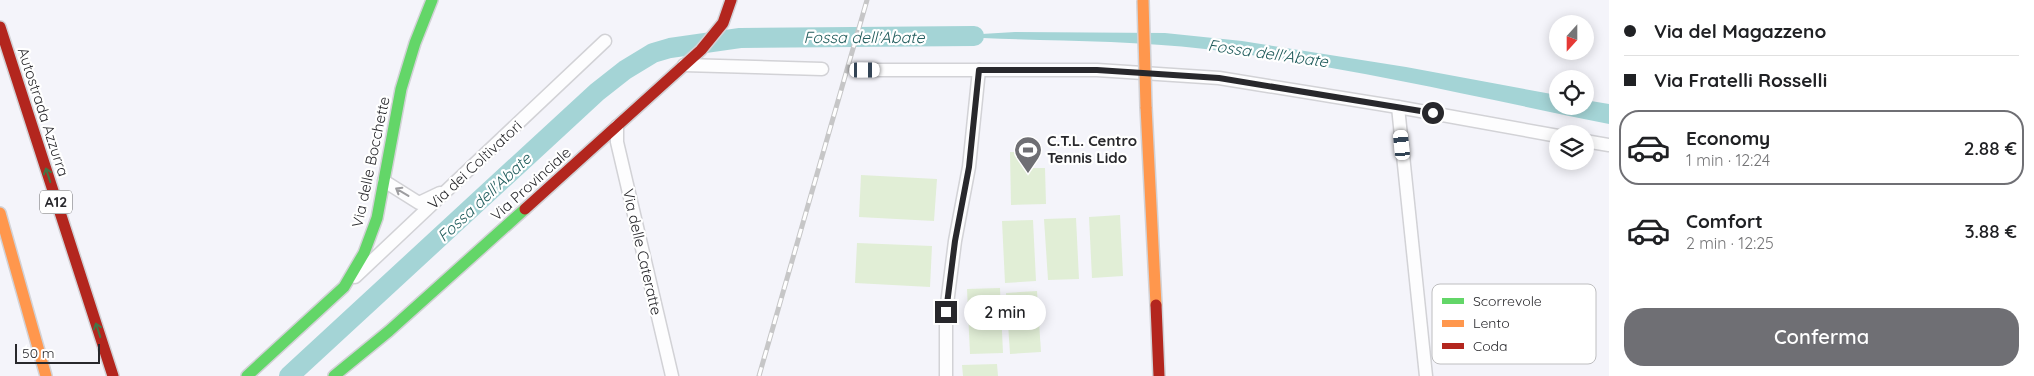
<!DOCTYPE html>
<html lang="it">
<head>
<meta charset="utf-8">
<style>
	body { margin:0; font-family:Quicksand,sans-serif; background:#f6f6f6; color:#202124; height:100vh; display:flex; flex-direction:column; font-size:19px; white-space:nowrap }
	* { box-sizing:border-box; margin:0 }
	p { font-size:16px; color:#757577 }
	.icon { flex:none; width:28px; height:28px; fill:none; stroke:currentColor; stroke-width:2; stroke-linecap:round; stroke-linejoin:round }
	.map { position:relative; flex:1; overflow:hidden }
	.side { display:flex; flex-direction:column; background:#fff; width:425px }
	.side>* { flex:none }
	.guide { display:grid; align-content:center; height:110px; padding:0 15px; background:#fff }
	.needle { width:32px; rotate:201deg }
	.fabs { position:absolute; left:1549px; top:15px; display:grid; gap:10px }
	.fabs a { display:grid; place-items:center; width:45px; height:45px; border-radius:50%; background:#fff; box-shadow:0 2px 12px #0003; font-size:25px }
	.scale { position:absolute; left:15px; bottom:12px; width:85px; box-sizing:border-box; padding-left:5px; border:2px solid #28282c; border-top:0; font-size:14px; line-height:18px; white-space:nowrap; color:#28282c; -webkit-text-stroke:4px #fff; paint-order:stroke }
	.end { position:absolute; width:22px; height:22px; margin:-11px; border:6px solid #28282c; background:#fff; box-shadow:0 0 0 2px #fff }
	.from { border-radius:50% }
	.bubble { position:absolute; height:35px; border-radius:18px; background:#fff; box-shadow:0 2px 12px #0003; font-size:16px; font-weight:600; line-height:35px; text-align:center }
	.car { position:absolute; width:15px; height:30px; margin:-15px -8px; border-radius:6px; box-shadow:0 0 4px 1px #0007; background:linear-gradient(#fff 24%,#345 0 40%,#fff 0 76%,#345 0 86%,#fff 0) }
	.guide b { display:flex; align-items:center; gap:18px; height:48px; font-size:19px }
	.guide b+b { border-top:1px solid #e0e0e0 }
	.guide i { width:12px; height:12px; background:#202124 }
	ul { padding:0; list-style:none }
	li { display:flex; align-items:center; gap:15px; height:75px; margin:0 10px 8px; padding:0 5px; border:2px solid transparent; border-radius:20px }
	li div { flex:1 }
	li b { display:block; font-size:19px }
	li em { font-style:normal; font-weight:600 }
	li.current { border-color:#6f6f74 }
	li>.icon { width:45px; height:45px; stroke-width:1.5 }
	.button { display:flex; gap:10px; margin-top:auto; padding:10px 15px }
	.button a { flex:1; height:58px; border-radius:20px; background:#6f6f74; color:#fff; font-size:20px; font-weight:600; line-height:58px; text-align:center }
	main { display:flex; flex:1; min-height:0 }
	.map>svg:first-child { display:block }
</style>
</head>
<body>
<main>
<div class="map">
<svg width="1609" height="376" viewBox="0 0 1609 376">
	<rect width="100%" height="100%" fill="#f4f4fa"/>
	<!-- green -->
	<g fill="#e1eed6">
		<polygon points="1010,152 1033,152 1033,168 1045,168 1046,204 1011,205"/>
		<polygon points="861,175 937,179 934,221 859,217"/>
		<polygon points="1120,215 1123,276 1092,278 1089,217"/>
		<polygon points="1076,218 1079,279 1048,280 1044,219"/>
		<polygon points="1033,220 1036,281 1005,283 1002,221"/>
		<polygon points="857,243 932,246 930,287 855,283"/>
		<polygon points="1000,288 1003,353 970,354 967,289"/>
		<polygon points="1037,291 1041,352 1010,354 1006,293"/>
		<polygon points="997,364 998,376 963,376 962,365"/>
	</g>
	<!-- water -->
	<path fill="#a4d4d6" d="M1015 32 1165 33 1242 41 1406 67 1557 95 1558 106H1585V100L1609 104V124C1475 97 1341 65 1205 49 1120 39 1034 42 948 36Z"/>
	<g fill="none" stroke-linecap="round" stroke-linejoin="round">
		<!-- river -->
		<polyline stroke="#a4d4d6" stroke-width="20" points="289,376 597,92 625,70 653,53 670,48 740,38 974,36"/>
		<!-- street casing -->
		<g stroke="#d2d2d6" stroke-width="15">
			<g id="street">
				<polyline points="684,65 822,69"/>
				<polyline points="865,70 1097,70 1219,78 1398,107 1558,136"/>
				<polyline points="1398,107 1426,376"/>
				<polyline points="617,126 617,142 672,376"/>
				<polyline points="1585,141 1609,145"/>
				<polyline points="384,181 419,203 440,193"/>
				<polyline points="355,277 605,41"/>
				<polyline points="946,376 946,312 955,241 969,167 979,70"/>
			</g>
		</g>
		<!-- fast casing -->
		<g stroke="#d2d2d6" stroke-width="14">
			<g id="fast">
				<polyline points="247,376 344,287 364,253 377,218 401,89 415,43 432,0"/>
				<polyline points="334,376 389,331 525,209"/>
			</g>
		</g>
		<!-- slow casing -->
		<g stroke="#d2d2d6" stroke-width="14">
			<g id="slow">
				<polyline points="1146,107 1156,305"/>
				<polyline points="0,213 46,376"/>
			</g>
		</g>
		<!-- jam casing -->
		<g stroke="#d2d2d6" stroke-width="14">
			<g id="jam">
				<polyline points="0,27 113,376"/>
				<polyline points="525,209 701,50 723,23 731,0"/>
				<polyline points="1156,305 1159,376"/>
			</g>
		</g>
		<!-- street -->
		<use href="#street" stroke="#fdfdfe" stroke-width="12"/>
		<!-- fast -->
		<use href="#fast" stroke="#63d668" stroke-width="11"/>
		<!-- slow -->
		<use href="#slow" stroke="#ff974d" stroke-width="11"/>
		<!-- jam -->
		<use href="#jam" stroke="#b3261e" stroke-width="11"/>
		<!-- rail casing -->
		<g stroke="#c6c6c7" stroke-width="5">
			<polyline id="rail" points="759,376 867,0"/>
		</g>
		<!-- rail -->
		<use href="#rail" stroke="#fff" stroke-width="3" stroke-dasharray="9" stroke-linecap="butt"/>
		<!-- slow-bridge casing -->
		<g stroke="#d2d2d6" stroke-width="14" stroke-linecap="butt">
			<polyline id="slow-bridge" points="1143,0 1146,107"/>
		</g>
		<!-- slow-bridge -->
		<use href="#slow-bridge" stroke="#ff974d" stroke-width="11"/>
	</g>
	<!-- one-way arrows -->
	<defs><path id="oneway-shaft" d="M-6 0H5M1.5-3L5.5 0L1.5 3" fill="none" stroke-width="1.6" stroke-linecap="round" stroke-linejoin="round" transform="scale(1.25)"/></defs>
	<g stroke="#437647">
		<use href="#oneway-shaft" transform="translate(48 175) rotate(-108)"/>
		<use href="#oneway-shaft" transform="translate(98 330) rotate(-108)"/>
	</g>
	<use stroke="#9d9da0" href="#oneway-shaft" transform="translate(402 192) rotate(-149)"/>
	<g fill="none" stroke-linecap="round" stroke-linejoin="round">
		<!-- route -->
		<polyline stroke="#28282c" stroke-width="6" points="946,312 955,241 969,167 979,70 1097,70 1219,78 1433,113"/>
	</g>
	<!-- icons -->
	<defs>
		<g id="stadium-pin" transform="scale(1.4375)"><path d="M0 17L-7.5 6A9.5 9.5 0 1 1 7.5 6Z" fill="#6f6f74" stroke="#fff"/><path d="M0-5a6.5 5 0 1 0 0 10a6.5 5 0 1 0 0-10ZM-3.5-1.8h7v3.6h-7Z" fill="#fff"/></g>
	</defs>
	<g fill-rule="evenodd">
		<use href="#stadium-pin" x="1028" y="150"/>
	</g>
	<g text-anchor="middle" stroke-width="4.5" stroke-linejoin="round" paint-order="stroke">
		<!-- shield labels -->
		<rect fill="#fff" stroke="#68686b" stroke-width="1" x="40" y="190.5" width="32" height="23" rx="4"/>
		<g font-size="14" font-weight="bold" fill="#28282c">
			<text x="56" y="207">A12</text>
		</g>
		<!-- street labels -->
		<g font-size="15" fill="#28282c" stroke="#fff">
			<text transform="translate(43 112) rotate(72)" y="5">Autostrada Azzurra</text>
			<text transform="translate(371 162) rotate(-78)" y="5">Via delle Bocchette</text>
			<text transform="translate(475 165) rotate(-43)" y="5">Via dei Coltivatori</text>
			<text transform="translate(531 184) rotate(-42)" y="5">Via Provinciale</text>
			<text transform="translate(642 252) rotate(77)" y="5">Via delle Cateratte</text>
		</g>
		<!-- poi labels -->
		<g font-size="15" font-weight="bold" fill="#28282c" stroke="#fff" text-anchor="start">
			<text x="1047" y="146">C.T.L. Centro<tspan x="1047" dy="17">Tennis Lido</tspan></text>
		</g>
		<!-- water labels -->
		<g font-size="16" font-style="italic" fill="#225d5d" stroke="#fff">
			<text x="864" y="43">Fossa dell'Abate</text>
			<text transform="translate(1268 53) rotate(8)" y="6">Fossa dell'Abate</text>
			<text transform="translate(484 197) rotate(-43)" y="6">Fossa dell'Abate</text>
		</g>
	</g>
	<!-- legend -->
	<rect x="1432" y="284" width="164" height="80" rx="8" fill="#fff" stroke="#bebec0" stroke-width="1"/>
	<rect x="1442" y="298" width="22" height="6" fill="#63d668"/>
	<rect x="1442" y="320" width="22" height="7" fill="#ff974d"/>
	<rect x="1442" y="343" width="22" height="6" fill="#b3261e"/>
	<g font-size="14" fill="#28282c">
		<text x="1473" y="306">Scorrevole</text>
		<text x="1473" y="328">Lento</text>
		<text x="1473" y="351">Coda</text>
	</g>
</svg>
<div class="fabs">
<a><svg class="needle" viewBox="-14 -14 28 28"><path d="M0-13l5 13h-10z" fill="#e53935"/><path d="M0 13l5-13h-10z" fill="#757577"/></svg></a>
<a><svg class="icon" aria-label="locate" viewBox="0 0 24 24"><circle cx="12" cy="12" r="6"/><path d="M12 2v4M12 18v4M2 12h4M18 12h4"/></svg></a>
<a><svg class="icon" aria-label="layers" viewBox="0 0 24 24"><path d="M12 4l9 5-9 5-9-5zM3 14l9 5 9-5"/></svg></a>
</div>
<div class="scale">50 m</div>
<i class="end from" style="left:1433px;top:113px"></i>
<i class="end" style="left:946px;top:312px"></i>
<div class="bubble" style="left:964px;top:295px;width:82px">2 min</div>
<i class="car" style="left:865px;top:70px;rotate:90deg"></i>
<i class="car" style="left:1402px;top:145px;rotate:354deg"></i>
</div>
<section class="side">
<div class="guide">
<b><i class="from"></i>Via del Magazzeno</b>
<b><i></i>Via Fratelli Rosselli</b>
</div>
<ul>
<li class="current"><svg class="icon" aria-label="car" viewBox="0 0 24 24"><path d="M5 17H2v-5l4-1 3-4h7l3 4 3 1v5h-3M9 17h6M6 11h13"/><circle cx="7" cy="17" r="2"/><circle cx="17" cy="17" r="2"/></svg><div><b>Economy</b><p>1 min · 12:24</p></div><em>2.88 €</em></li>
<li><svg class="icon" aria-label="car" viewBox="0 0 24 24"><path d="M5 17H2v-5l4-1 3-4h7l3 4 3 1v5h-3M9 17h6M6 11h13"/><circle cx="7" cy="17" r="2"/><circle cx="17" cy="17" r="2"/></svg><div><b>Comfort</b><p>2 min · 12:25</p></div><em>3.88 €</em></li>
</ul>
<div class="button"><a>Conferma</a></div>
</section>
</main>
</body>
</html>
